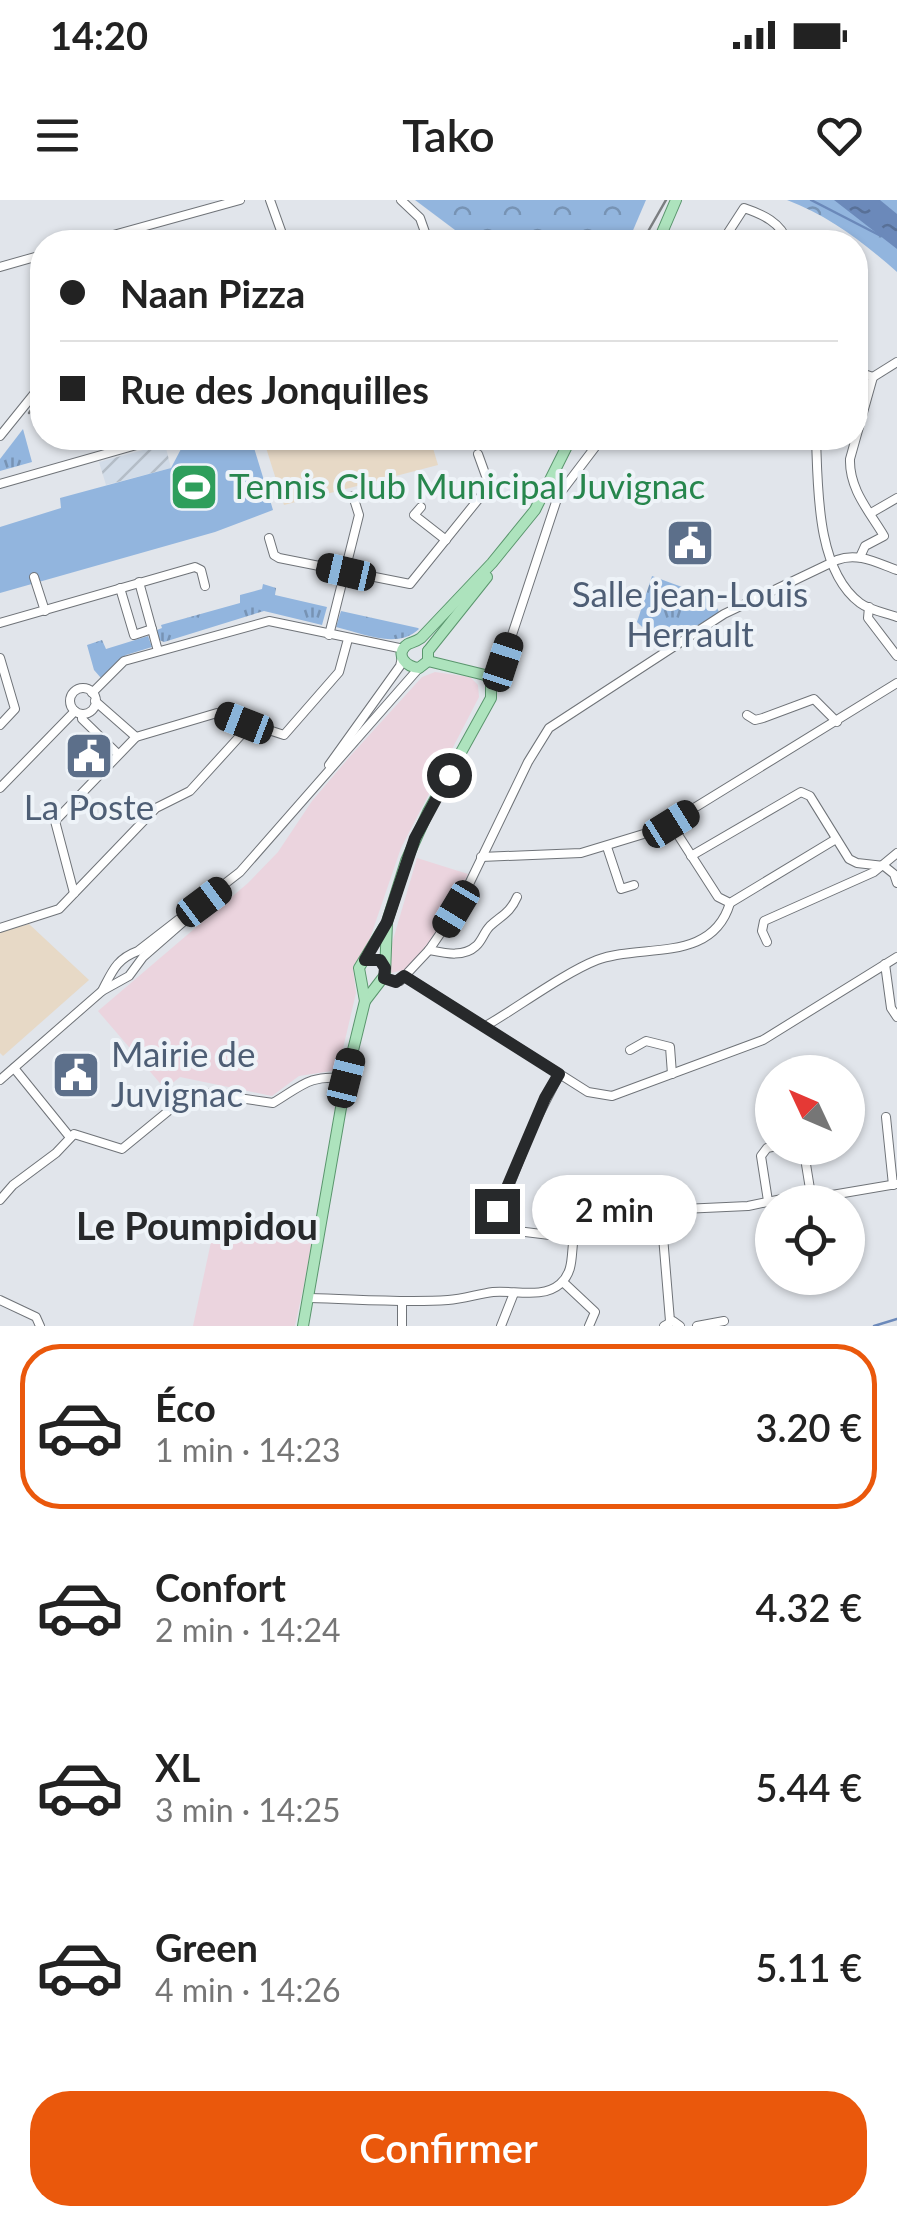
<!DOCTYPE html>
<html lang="fr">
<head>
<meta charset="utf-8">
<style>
	body { margin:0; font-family:Lato,sans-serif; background:#f2f2f2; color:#222; height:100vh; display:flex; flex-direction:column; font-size:38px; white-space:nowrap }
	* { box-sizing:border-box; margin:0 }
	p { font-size:32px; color:#767676 }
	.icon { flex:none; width:55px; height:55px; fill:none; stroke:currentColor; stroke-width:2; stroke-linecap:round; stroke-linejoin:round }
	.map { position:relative; height:1126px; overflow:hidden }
	.drawer { display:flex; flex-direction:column; background:#fff; flex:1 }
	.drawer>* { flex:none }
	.top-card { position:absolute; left:30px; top:30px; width:838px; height:220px; border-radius:40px; box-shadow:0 2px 8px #0004; display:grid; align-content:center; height:220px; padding:0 30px; background:#fff }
	.needle { width:65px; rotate:314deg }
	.fabs { position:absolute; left:755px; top:855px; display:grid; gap:20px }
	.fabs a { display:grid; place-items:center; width:110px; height:110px; border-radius:50%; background:#fff; box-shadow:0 2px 8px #0004; font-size:50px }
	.end { position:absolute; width:45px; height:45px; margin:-22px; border:12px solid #27292b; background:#fff; box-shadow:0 0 0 5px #fff }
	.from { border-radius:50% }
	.bubble { position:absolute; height:70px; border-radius:35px; background:#fff; box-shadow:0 2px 8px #0004; font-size:32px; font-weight:600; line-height:70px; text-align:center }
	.car { position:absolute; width:30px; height:60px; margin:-30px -15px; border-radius:12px; box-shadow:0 0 8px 2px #0007; background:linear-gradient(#222 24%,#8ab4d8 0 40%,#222 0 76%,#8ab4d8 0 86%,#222 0) }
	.top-card b { display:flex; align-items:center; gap:35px; height:95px; font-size:38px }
	.top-card b+b { border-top:2px solid #e0e0e0 }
	.top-card i { width:25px; height:25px; background:#222 }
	ul { padding:18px 0 0; list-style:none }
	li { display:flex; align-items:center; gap:30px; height:165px; margin:0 20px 15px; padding:0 10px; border:5px solid transparent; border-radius:40px }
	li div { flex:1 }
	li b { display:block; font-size:38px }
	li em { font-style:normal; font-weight:600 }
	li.active { border-color:#ea580c }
	li>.icon { width:90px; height:90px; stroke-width:1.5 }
	.button { display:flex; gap:20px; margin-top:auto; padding:20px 30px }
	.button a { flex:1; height:115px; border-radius:40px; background:#ea580c; color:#fff; font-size:40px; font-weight:600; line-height:115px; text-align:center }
	.status { display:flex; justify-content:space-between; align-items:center; height:70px; padding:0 50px; background:#fff; direction:ltr }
	.status svg { height:28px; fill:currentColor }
	header { display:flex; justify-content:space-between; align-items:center; height:130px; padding:0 30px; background:#fff; font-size:45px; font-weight:600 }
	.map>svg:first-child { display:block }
</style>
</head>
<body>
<div class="status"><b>14:20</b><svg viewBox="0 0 49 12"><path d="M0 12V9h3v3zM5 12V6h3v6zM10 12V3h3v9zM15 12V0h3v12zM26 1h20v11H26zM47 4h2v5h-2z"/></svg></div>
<header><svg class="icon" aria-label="menu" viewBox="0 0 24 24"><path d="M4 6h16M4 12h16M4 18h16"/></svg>Tako<svg class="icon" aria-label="heart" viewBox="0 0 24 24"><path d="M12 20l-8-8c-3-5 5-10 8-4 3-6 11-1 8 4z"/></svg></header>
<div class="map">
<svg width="897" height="1126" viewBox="0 0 897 1126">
	<defs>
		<pattern id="industrial-furrows" width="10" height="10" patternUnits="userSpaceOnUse" patternTransform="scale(2.5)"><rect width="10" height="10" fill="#d2dce8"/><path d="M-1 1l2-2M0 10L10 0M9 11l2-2" fill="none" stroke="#b4bdc7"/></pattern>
		<pattern id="grass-tufts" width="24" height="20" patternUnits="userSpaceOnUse" patternTransform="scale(2.5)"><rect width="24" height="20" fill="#92b5de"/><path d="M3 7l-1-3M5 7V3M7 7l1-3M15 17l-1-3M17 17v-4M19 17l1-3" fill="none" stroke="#7793b4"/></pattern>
		<pattern id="forest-crowns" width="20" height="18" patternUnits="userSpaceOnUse" patternTransform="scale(2.5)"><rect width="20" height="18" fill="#92b5de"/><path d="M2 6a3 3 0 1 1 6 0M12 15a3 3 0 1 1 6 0" fill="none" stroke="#7793b4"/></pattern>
		<pattern id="water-ripples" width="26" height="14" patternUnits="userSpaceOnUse" patternTransform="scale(2.5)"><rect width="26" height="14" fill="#6b89ba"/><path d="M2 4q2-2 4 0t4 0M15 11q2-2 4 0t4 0" fill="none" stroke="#587097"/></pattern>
	</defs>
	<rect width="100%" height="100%" fill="#e1e5eb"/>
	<!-- commercial -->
	<g fill="#ebd4de">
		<polygon points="435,472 470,477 478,485 479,497 401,648 367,747 353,766 356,793 338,870 299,876 272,896 180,877 165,889 98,811 248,683 278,652 312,601 352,554 422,477"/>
		<polygon points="417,658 468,674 444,720 424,749 404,770 391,773 390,750"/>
		<polygon points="314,1037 295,1126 193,1126 211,1042"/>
	</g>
	<!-- industrial -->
	<polygon fill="url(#industrial-furrows)" points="165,244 171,268 106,285 99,262"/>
	<!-- education -->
	<g fill="#e7d9c6">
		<polygon points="263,238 430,238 438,265 284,305"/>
		<polygon points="29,724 89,780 3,856 0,853 0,732"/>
	</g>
	<!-- grass -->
	<g fill="url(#grass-tufts)">
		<polygon points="23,229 32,262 0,271 0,259"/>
		<polygon points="652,376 712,398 720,414 664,448 637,422"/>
		<polygon points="263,384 276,388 275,395 327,407 322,425 264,411 164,442 159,440 157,430 162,428 161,425 240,403 240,395 262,389"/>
		<path d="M341 411 418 428 419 429C397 450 362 433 336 427Z"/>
		<polygon points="148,436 152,447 126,455 101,478 94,470 87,445 102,440 106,449"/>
	</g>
	<!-- forest -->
	<g fill="url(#forest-crowns)">
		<polygon points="415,0 646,0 628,42 471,42"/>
		<path d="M787 0H897V72C863 42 829 16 787 0Z"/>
	</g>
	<!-- pitch -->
	<polygon fill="#92b5de" points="209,238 251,238 273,310 215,332 0,393 0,327 61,308 60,298 171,268 181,249 209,242"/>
	<!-- water -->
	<polygon fill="url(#water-ripples)" points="834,0 880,0 897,14 897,49"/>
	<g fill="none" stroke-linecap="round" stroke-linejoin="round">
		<!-- stream -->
		<g stroke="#6b89ba" stroke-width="2.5">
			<polyline points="811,0 881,36"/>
			<polyline points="874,1126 897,1119"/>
		</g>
		<!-- minor casing -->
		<g stroke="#6f7378" stroke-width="10">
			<g id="minor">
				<polyline points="270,0 285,42"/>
				<polyline points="401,0 420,18 426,35 440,42"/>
				<polyline points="88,42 240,0"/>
				<polyline points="396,42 426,35"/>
				<path d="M722 42 744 8C762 14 782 23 787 42"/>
				<polyline points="0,67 42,55"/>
				<path d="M855 171 873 177 850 259C849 289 869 311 884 336L865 346 860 357"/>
				<polyline points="873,177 897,162"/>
				<polyline points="0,236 42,184"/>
				<path d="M816 238C818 287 816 370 860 403 869 410 886 413 897 417"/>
				<polyline points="0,284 161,238"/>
				<polyline points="421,307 414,315 446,340"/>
				<polyline points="871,313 897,298"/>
				<polyline points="269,338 274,355 279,358 410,384 485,291 487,279 478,254"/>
				<polyline points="34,377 45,411"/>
				<polyline points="139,382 158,451"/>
				<polyline points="120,388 134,435 152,429"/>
				<polyline points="869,407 868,418 897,456"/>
				<polyline points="0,423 195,367 201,370 205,386"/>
				<polyline points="329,435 359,315 353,296"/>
				<polyline points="0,458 15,509 0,525"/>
				<polyline points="491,480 503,462 558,296 602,238"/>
				<circle cx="83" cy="501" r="13"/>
				<polyline points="92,493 124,461 269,421 404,449"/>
				<polyline points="95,501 136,537"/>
				<polyline points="82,514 82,519 118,554"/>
				<polyline points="747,515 755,520 763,518 814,499 837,522"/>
				<polyline points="329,565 400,466 402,457"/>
				<polyline points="0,588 75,511"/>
				<polyline points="671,624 718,697 730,703 836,639"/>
				<polyline points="607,647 621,689 634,685"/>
				<polyline points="691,656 801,592 810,596 849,659 857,663 884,666"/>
				<polyline points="481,657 581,653 660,629 897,483"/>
				<polyline points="884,666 894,674 897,683"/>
				<polyline points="74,693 55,621 136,537 217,513 284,535 339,472 348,439"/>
				<polyline points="0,728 59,709 156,608 190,591 250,525"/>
				<polyline points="767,742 762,731 764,721 874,672 897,653"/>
				<path d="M429 750C444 753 463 758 476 746 482 741 484 732 490 726 502 715 510 713 517 697"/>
				<polyline points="885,764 891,808 897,817"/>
				<polyline points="405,776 588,892 612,896 763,840 897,757"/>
				<path d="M383 778 400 781 429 750 457 709 528 562 549 528 724 414 837 360C858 352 877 363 897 370"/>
				<path d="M102 791C112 772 116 759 138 751L240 672 419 468"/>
				<path d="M484 827C517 808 564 773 597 760 642 743 712 764 730 703"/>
				<polyline points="630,850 646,841 670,847 672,874"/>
				<polyline points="14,868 69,936"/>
				<polyline points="559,875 532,928 497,1017 509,1030 574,1038"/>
				<polyline points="0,880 102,791 129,776 143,757 198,709"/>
				<polyline points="886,917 893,985"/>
				<polyline points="798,948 804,952 811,995"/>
				<path d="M0 1000 13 985 56 953 74 934 122 949 183 899 198 892 273 903C300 887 311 873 346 879"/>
				<polyline points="768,1001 761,956 767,948 772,947"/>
				<polyline points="661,1012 670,1121"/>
				<polyline points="563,1082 595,1112 589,1126"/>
				<path d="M310 1098C356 1099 402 1103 448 1100 463 1099 478 1094 493 1092 514 1090 543 1099 560 1084 584 1063 558 1029 595 1013L748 1006 801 995 826 996 897 984"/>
				<polyline points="0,1100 36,1117 40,1126"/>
				<polyline points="402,1101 402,1126"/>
				<polyline points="501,1126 514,1093"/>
				<polyline points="664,1126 673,1121 680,1126"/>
				<polyline points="697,1126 724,1121"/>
			</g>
		</g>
		<!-- major casing -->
		<g stroke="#5a966d" stroke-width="12">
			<g id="major">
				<polyline points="658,42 676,0"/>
				<path d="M428 451V461L419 468C407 468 393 454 408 444 413 442 417 441 421 438L492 363 535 310 571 238"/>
				<polyline points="428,451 487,377"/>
				<polyline points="365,801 385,775 387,722 406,661 428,612 491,498 491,480 485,475 428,461"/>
				<polyline points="303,1126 346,879 365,801 359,768 384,727"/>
			</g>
		</g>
		<!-- minor -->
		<use href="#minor" stroke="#fff" stroke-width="8"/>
		<!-- major -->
		<use href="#major" stroke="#ade3bd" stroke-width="10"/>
		<!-- tram -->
		<g stroke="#7b7e81" stroke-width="2.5">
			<polyline points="642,42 666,0"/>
			<polyline points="29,213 42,195"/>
		</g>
	</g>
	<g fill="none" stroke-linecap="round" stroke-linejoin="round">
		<!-- route -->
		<polyline stroke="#27292b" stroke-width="12" points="449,575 415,638 387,722 365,760 380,760 385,768 384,778 396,782 404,776 559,874 545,898 497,1011"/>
	</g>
	<!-- icons -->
	<defs>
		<g id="stadium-square" transform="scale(2.5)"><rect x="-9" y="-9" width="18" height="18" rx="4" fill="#2e9e5b" stroke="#eef3f8"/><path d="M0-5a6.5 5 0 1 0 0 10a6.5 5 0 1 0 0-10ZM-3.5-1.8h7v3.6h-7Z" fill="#fff"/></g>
		<g id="civic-square" transform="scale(2.5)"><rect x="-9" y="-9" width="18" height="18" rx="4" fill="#5c6f8a" stroke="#eef3f8"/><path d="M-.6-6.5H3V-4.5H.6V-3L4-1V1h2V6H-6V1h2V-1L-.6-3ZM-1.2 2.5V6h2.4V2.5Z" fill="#fff"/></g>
	</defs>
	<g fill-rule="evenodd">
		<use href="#stadium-square" x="194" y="287"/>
		<use href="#civic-square" x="690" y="343"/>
		<use href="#civic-square" x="89" y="556"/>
		<use href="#civic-square" x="76" y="875"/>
	</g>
	<g text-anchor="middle" stroke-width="8" stroke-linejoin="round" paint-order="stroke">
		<!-- leisure labels -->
		<g font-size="35" fill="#27864d" stroke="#eef3f8" text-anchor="start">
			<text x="229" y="299">Tennis Club Municipal Juvignac</text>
		</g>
		<!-- service labels -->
		<g font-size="35" fill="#4e5e75" stroke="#eef3f8">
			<text x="690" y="407">Salle jean-Louis<tspan x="690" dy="40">Herrault</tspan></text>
			<text x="89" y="620">La Poste</text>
			<text x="111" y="867" text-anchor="start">Mairie de<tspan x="111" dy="40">Juvignac</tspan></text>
		</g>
		<!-- neighbourhood labels -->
		<g font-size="38" font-weight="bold" fill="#27292b" stroke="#eef3f8">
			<text x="197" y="1040">Le Poumpidou</text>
		</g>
	</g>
</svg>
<div class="fabs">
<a><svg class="needle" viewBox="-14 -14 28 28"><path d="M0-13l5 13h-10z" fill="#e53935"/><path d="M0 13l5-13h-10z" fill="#767676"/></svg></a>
<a><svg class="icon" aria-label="locate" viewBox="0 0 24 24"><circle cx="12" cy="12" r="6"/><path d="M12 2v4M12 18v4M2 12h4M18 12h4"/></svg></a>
</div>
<i class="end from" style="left:449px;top:575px"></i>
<i class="end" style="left:497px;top:1011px"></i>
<div class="bubble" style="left:532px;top:975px;width:165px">2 min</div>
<i class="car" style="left:346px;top:372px;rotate:283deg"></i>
<i class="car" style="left:503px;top:462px;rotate:18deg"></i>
<i class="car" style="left:244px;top:523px;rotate:291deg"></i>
<i class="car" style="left:671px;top:624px;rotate:58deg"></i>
<i class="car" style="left:204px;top:702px;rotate:53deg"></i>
<i class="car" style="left:456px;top:709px;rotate:211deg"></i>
<i class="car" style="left:346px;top:878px;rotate:14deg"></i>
<div class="top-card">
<b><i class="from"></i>Naan Pizza</b>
<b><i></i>Rue des Jonquilles</b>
</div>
</div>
<section class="drawer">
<ul>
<li class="active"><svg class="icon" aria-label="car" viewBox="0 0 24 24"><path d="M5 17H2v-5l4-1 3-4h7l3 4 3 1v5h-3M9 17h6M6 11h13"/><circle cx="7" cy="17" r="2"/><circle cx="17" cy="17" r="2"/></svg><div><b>Éco</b><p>1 min · 14:23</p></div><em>3.20 €</em></li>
<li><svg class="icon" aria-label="car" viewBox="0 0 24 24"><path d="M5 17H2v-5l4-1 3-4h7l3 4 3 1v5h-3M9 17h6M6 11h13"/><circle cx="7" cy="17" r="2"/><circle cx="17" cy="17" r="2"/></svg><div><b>Confort</b><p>2 min · 14:24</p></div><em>4.32 €</em></li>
<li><svg class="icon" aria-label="car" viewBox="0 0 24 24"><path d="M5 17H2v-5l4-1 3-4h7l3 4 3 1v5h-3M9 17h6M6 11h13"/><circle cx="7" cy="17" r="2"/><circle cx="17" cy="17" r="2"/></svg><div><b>XL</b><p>3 min · 14:25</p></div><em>5.44 €</em></li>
<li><svg class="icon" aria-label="car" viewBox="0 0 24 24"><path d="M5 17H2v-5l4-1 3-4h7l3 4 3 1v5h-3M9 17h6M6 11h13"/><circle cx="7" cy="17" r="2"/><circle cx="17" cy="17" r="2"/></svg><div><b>Green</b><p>4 min · 14:26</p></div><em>5.11 €</em></li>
</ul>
<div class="button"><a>Confirmer</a></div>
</section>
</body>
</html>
